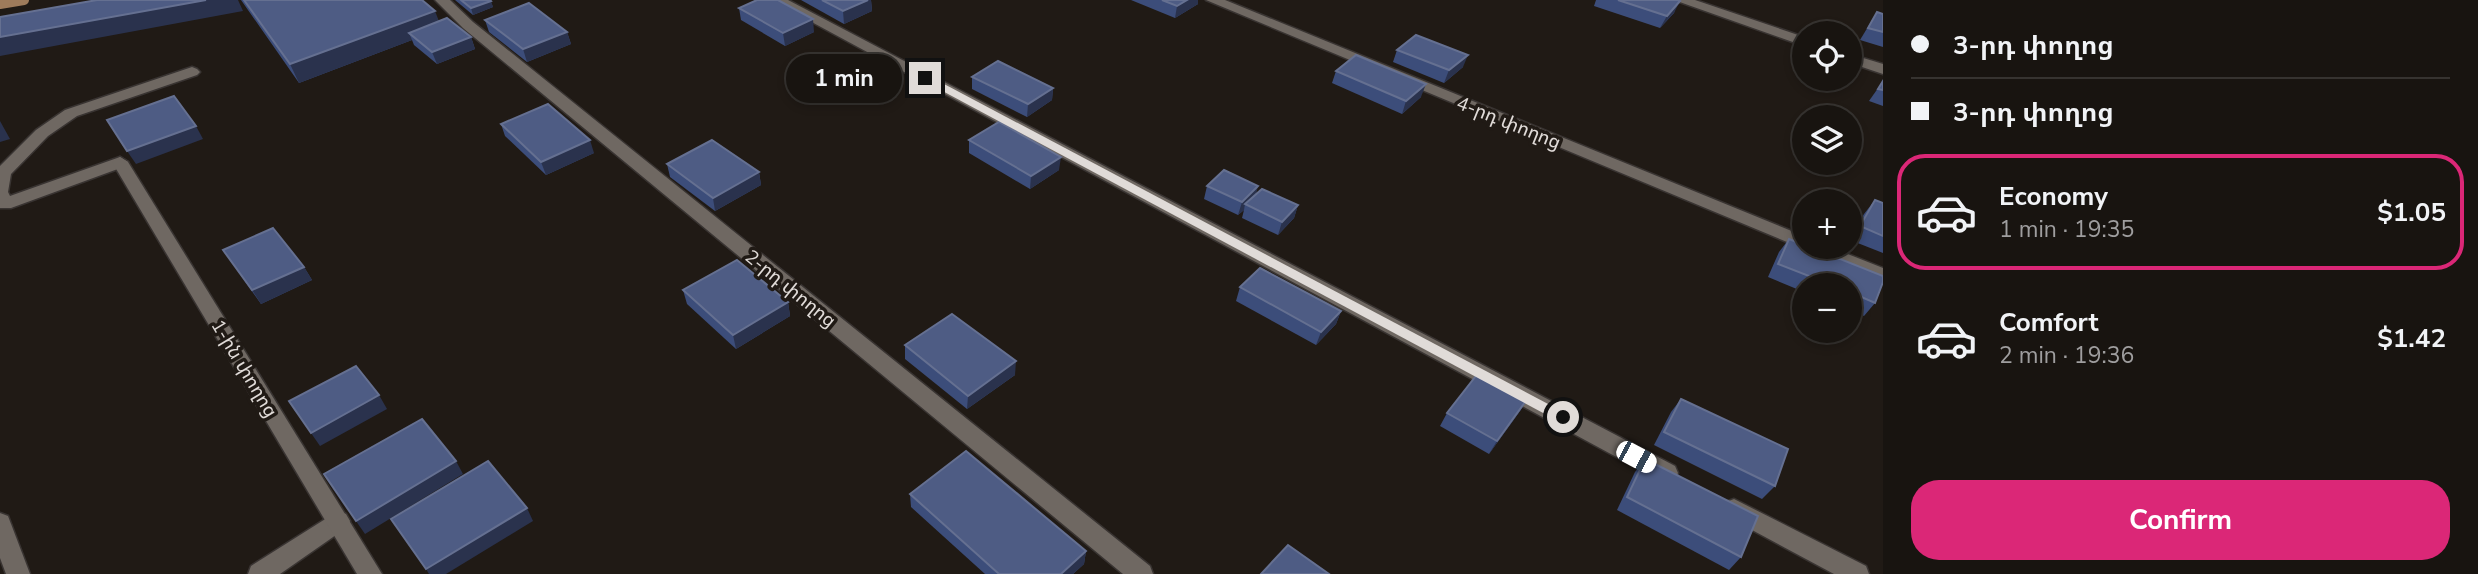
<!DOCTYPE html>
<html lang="en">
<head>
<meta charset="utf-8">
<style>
	body { margin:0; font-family:"Nunito Sans","Noto Sans Armenian",sans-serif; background:#25211e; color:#f1f3f6; height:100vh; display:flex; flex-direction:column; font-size:26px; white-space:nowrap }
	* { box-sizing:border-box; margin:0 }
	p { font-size:23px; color:#9f9e9f }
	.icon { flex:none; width:38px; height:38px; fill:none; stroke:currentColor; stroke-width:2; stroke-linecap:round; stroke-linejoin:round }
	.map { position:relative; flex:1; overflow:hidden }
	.side { display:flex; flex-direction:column; background:#181410; width:595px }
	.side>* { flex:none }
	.hud { display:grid; align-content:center; height:154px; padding:0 28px; background:#181410 }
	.fabs { position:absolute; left:1792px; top:21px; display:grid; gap:14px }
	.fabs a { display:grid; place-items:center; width:70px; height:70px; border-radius:50%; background:#181410; box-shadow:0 4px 10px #0003,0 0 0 2px #363330; font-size:35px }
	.end { position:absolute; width:32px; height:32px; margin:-16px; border:9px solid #e0dbd8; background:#111; box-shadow:0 0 0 4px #111 }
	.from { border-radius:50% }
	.bubble { position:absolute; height:49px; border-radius:24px; background:#181410; box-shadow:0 4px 10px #0003,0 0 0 2px #363330; font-size:23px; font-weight:700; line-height:49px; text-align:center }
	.car { position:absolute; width:21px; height:42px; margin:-21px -10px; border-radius:9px; box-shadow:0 0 5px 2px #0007; background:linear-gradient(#fff 24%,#345 0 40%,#fff 0 76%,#345 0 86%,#fff 0) }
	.hud b { display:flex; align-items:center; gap:24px; height:66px; font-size:26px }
	.hud b+b { border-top:2px solid #363330 }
	.hud i { width:18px; height:18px; background:#f1f3f6 }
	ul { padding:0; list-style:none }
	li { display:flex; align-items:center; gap:21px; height:116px; margin:0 14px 10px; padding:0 14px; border:4px solid transparent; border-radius:28px }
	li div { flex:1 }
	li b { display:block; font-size:26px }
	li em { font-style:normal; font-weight:700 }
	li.selected { border-color:#db2777 }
	li>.icon { width:63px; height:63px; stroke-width:1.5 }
	.action { display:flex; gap:14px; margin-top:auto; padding:14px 28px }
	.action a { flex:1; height:80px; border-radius:28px; background:#db2777; color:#fff; font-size:28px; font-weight:700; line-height:80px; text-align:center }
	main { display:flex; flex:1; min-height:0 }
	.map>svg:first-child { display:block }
</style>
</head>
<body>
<main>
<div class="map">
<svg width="1883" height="574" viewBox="0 0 1883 574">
	<rect width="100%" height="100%" fill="#201a15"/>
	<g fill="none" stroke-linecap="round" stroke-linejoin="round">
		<!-- stream -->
		<polyline stroke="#9e7b5b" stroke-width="10" points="0,4 24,0"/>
		<!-- service casing -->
		<g stroke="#393432" stroke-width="3">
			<g id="service">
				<polygon points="192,67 197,69 200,72 197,75 77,116 48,136 11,174 8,192 10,196 120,157 128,162 126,166 11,208 0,208 0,166 36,130 65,110"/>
				<polygon points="338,511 346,514 350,521 346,528 280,574 248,574 251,566"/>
			</g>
		</g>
		<!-- minor casing -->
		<g stroke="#393432" stroke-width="3">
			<g id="minor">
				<polygon points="435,0 450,0 473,22 1150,566 1153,574 1123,574 463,28"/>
				<polygon points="771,0 788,0 1675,466 1678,473 1675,480 1667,482 1659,480"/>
				<polygon points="1206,0 1225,0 1804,236 1804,247 1830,247 1883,268 1883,282"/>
				<polygon points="1674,0 1695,0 1804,37 1804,46"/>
				<polygon points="1850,54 1883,64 1883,74 1850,63"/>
				<polygon points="120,157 128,162 382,574 357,574 112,162"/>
				<polygon points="1734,499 1866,566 1869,574 1834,574 1726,516 1722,509 1726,502"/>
				<polygon points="0,513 8,516 30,574 6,574 0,558"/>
			</g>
		</g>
		<!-- service -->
		<use href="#service" fill="#6f6862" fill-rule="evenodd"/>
		<!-- minor -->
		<use href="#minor" fill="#6f6862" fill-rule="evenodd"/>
	</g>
	<!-- wall -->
	<g fill="#3c4d7a">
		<polygon points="241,0 422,0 439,21 471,37 475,49 437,64 414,45 412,40 299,83"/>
		<polygon points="455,0 490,0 493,7 473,15"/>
		<polygon points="801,0 871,0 872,11 844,24"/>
		<polygon points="1131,0 1198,0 1198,4 1175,18"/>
		<polygon points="1596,0 1678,0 1674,13 1660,28 1594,6"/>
		<polygon points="739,8 814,32 785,46 741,20"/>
		<polygon points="1877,12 1883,14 1883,47 1860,40"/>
		<polygon points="485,20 567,32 571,44 527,62 489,32"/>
		<polygon points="1397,50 1463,67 1444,83 1393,62"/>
		<polygon points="1336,71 1421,97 1402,114 1332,83"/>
		<polygon points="972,77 1053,88 1052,100 1027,117 972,89"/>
		<polygon points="1883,81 1883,106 1869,101"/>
		<polygon points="501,124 594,153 546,175 505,136"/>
		<polygon points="969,140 1059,170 1030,189 969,153"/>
		<polygon points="667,164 759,172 761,185 715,211 670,177"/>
		<polygon points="1207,186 1256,194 1298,205 1294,218 1278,235 1242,218 1244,210 1238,215 1204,199"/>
		<polygon points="1875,200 1883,203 1883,253 1850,240 1864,214"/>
		<polygon points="1789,239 1875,303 1864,316 1850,310 1850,285 1804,285 1804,292 1768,277 1779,252"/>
		<polygon points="223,250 304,267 312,280 261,304"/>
		<polygon points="1240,287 1341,311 1336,324 1316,345 1236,301"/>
		<polygon points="683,290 788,302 790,316 736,349 687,304"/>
		<polygon points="905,345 1015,375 967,409 905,359"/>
		<polygon points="1528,398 1520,411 1489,454 1440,426 1447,413"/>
		<polygon points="1681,399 1775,486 1762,499 1654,445 1671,412"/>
		<polygon points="1645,459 1741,557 1729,570 1617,510 1635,472"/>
		<polygon points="910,494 1086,551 1084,564 1073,574 985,574 911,507"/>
	</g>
	<!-- shaded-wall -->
	<g fill="#2a324d">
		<polygon points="206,0 238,0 243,11 0,56 0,37"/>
		<polygon points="868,0 871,0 872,11 844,24 843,11"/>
		<polygon points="1187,0 1198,0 1198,4 1175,18 1177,6"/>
		<polygon points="491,1 493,7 473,15 471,8"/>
		<polygon points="1680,1 1674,13 1660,28 1667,16"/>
		<polygon points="435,11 442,29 409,33 412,40 299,83 290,64"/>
		<polygon points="813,19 814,32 785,46 783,33"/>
		<polygon points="567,32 571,44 527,62 523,49"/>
		<polygon points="471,37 475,49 437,64 432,52"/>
		<polygon points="1468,55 1463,67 1444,83 1449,70"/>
		<polygon points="1426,84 1421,97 1402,114 1406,101"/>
		<polygon points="1053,88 1052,100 1027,117 1028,104"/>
		<polygon points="0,121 10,139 0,142"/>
		<polygon points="196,126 203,139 136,164 127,151"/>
		<polygon points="590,140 594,153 546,175 541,162"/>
		<polygon points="1061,157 1059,170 1030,189 1031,176"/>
		<polygon points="759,172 761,185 715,211 713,198"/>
		<polygon points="1258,186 1255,199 1245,204 1244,210 1238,215 1242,202"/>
		<polygon points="1298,205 1294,218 1278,235 1282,222"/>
		<polygon points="304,267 312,280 261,304 252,290"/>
		<polygon points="788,302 790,316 736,349 733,335"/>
		<polygon points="1341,311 1336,324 1316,345 1321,332"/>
		<polygon points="1016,361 1015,375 967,409 968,396"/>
		<polygon points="379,395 387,409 320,446 311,433"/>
		<polygon points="1528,398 1520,411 1489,454 1497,441"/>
		<polygon points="456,461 463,474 365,534 356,521"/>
		<polygon points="527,508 533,521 446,574 429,574 426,569"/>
		<polygon points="1086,551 1084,564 1073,574 1061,574"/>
	</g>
	<!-- building -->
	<g fill="#4e5c84" stroke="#657091" stroke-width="2">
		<polygon points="97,0 206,0 0,37 0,17"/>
		<polygon points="244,0 422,0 435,11 290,64"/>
		<polygon points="461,0 490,0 491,1 471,8"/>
		<polygon points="757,0 778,0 813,19 783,33 739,8"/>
		<polygon points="822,0 868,0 843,11"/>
		<polygon points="1162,0 1187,0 1177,6"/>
		<polygon points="1618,0 1678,0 1680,1 1667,16"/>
		<polygon points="529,3 567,32 523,49 485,20"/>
		<polygon points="1877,12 1883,14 1883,32 1868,28"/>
		<polygon points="447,18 471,37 432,52 409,33"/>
		<polygon points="1416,35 1468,55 1449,70 1397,50"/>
		<polygon points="1356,55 1426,84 1406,101 1336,71"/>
		<polygon points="998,61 1053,88 1028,104 972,77"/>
		<polygon points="1883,81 1883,90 1878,89"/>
		<polygon points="174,96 196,126 127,151 107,120"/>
		<polygon points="548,104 590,140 541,162 501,124"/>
		<polygon points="999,122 1061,157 1031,176 969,140"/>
		<polygon points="712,140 759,172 713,198 667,164"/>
		<polygon points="1224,170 1258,186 1242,202 1207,186"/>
		<polygon points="1262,189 1298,205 1282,222 1245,204"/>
		<polygon points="1875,200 1883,203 1883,236 1860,226"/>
		<polygon points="273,228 304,267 252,290 223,250"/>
		<polygon points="1789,239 1804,245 1804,247 1810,247 1883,276 1883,282 1875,303 1850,292 1850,285 1832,285 1778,264"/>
		<polygon points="737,260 788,302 733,335 683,290"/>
		<polygon points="1260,268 1341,311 1321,332 1240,287"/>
		<polygon points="952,314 1016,361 968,396 905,345"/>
		<polygon points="356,366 379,395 311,433 289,401"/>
		<polygon points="1479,372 1528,398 1497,441 1447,413"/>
		<polygon points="1681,399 1788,449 1775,486 1664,432"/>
		<polygon points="422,419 456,461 356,521 324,474"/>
		<polygon points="966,451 1086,551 1061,574 999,574 910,494"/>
		<polygon points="1645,459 1758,516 1741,557 1627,497"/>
		<polygon points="488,461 527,508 426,569 391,519"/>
		<polygon points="1288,545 1329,574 1261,574"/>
	</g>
	<!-- route -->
	<polygon fill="#e0dbd8" points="922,76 929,76 1567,414 1567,421 1558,421 922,80"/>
	<g text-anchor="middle" stroke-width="7" stroke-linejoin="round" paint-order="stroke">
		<!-- street labels -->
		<g font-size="19" fill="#e0dbd8" stroke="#201a15">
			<text transform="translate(1509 122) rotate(22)" y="7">4-րդ փողոց</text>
			<text transform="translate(791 288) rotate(39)" y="7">2-րդ փողոց</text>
			<text transform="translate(245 368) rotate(59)" y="7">1-ին փողոց</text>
		</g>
	</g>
</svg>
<div class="fabs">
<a><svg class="icon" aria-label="locate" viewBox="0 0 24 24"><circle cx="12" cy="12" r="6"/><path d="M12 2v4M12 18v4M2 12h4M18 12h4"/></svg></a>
<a><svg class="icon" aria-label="layers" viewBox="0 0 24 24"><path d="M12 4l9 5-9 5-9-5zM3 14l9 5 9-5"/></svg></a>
<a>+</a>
<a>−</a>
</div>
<i class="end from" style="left:1563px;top:417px"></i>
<i class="end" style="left:925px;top:78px"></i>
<div class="bubble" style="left:786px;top:54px;width:116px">1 min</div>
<i class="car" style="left:1636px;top:457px;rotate:118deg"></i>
</div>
<section class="side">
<div class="hud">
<b><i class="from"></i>3-րդ փողոց</b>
<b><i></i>3-րդ փողոց</b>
</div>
<ul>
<li class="selected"><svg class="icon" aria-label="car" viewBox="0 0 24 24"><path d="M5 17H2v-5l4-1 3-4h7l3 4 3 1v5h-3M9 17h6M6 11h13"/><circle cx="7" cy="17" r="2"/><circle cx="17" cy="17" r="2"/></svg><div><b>Economy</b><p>1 min · 19:35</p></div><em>$1.05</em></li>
<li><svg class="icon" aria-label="car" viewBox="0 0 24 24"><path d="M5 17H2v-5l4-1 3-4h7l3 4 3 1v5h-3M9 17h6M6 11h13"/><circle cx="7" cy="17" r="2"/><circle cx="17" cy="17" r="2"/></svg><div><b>Comfort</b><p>2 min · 19:36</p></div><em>$1.42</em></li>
</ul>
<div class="action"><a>Confirm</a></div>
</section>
</main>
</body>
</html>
